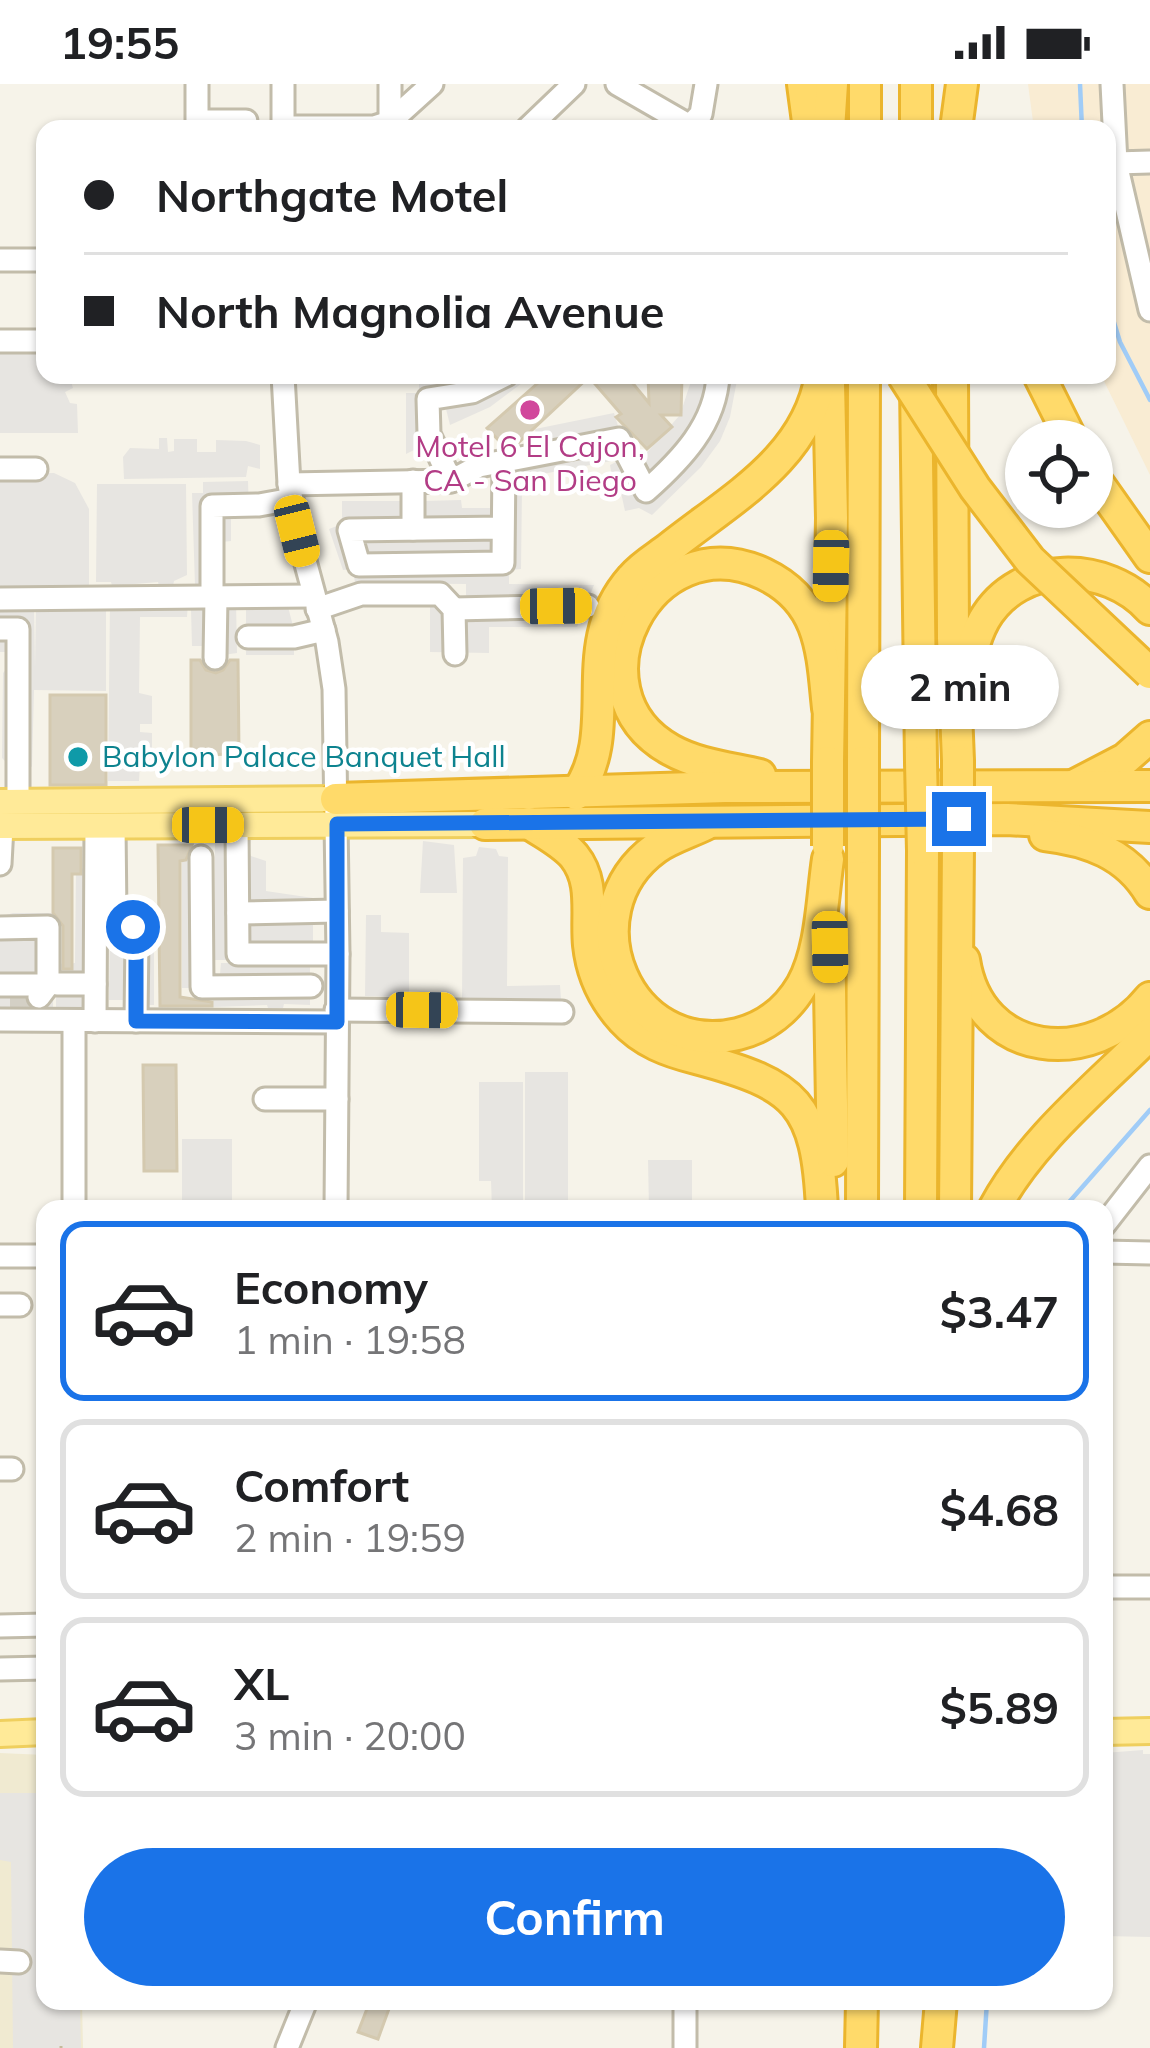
<!DOCTYPE html>
<html lang="en">
<head>
<meta charset="utf-8">
<style>
	body { margin:0; font-family:Mulish,sans-serif; background:#f6f6f6; color:#202124; height:100vh; display:flex; flex-direction:column; font-size:45px; white-space:nowrap }
	* { box-sizing:border-box; margin:0 }
	p { font-size:39px; color:#757577 }
	.icon { flex:none; width:66px; height:66px; fill:none; stroke:currentColor; stroke-width:2; stroke-linecap:round; stroke-linejoin:round }
	.map { position:relative; flex:1; overflow:hidden }
	.details { position:absolute; left:36px; top:1116px; width:1077px; height:810px; display:flex; flex-direction:column; background:#fff; border-radius:24px; box-shadow:0 3px 9px #0004 }
	.details>* { flex:none }
	.guide { position:absolute; left:36px; top:36px; width:1080px; height:264px; border-radius:24px; box-shadow:0 3px 9px #0004; display:grid; align-content:center; height:264px; padding:0 48px; background:#fff }
	.fabs { position:absolute; left:1005px; top:336px; display:grid; gap:24px }
	.fabs a { display:grid; place-items:center; width:108px; height:108px; border-radius:50%; background:#fff; box-shadow:0 3px 9px #0004; font-size:60px }
	.end { position:absolute; width:54px; height:54px; margin:-27px; border:15px solid #1a73e8; background:#fff; box-shadow:0 0 0 6px #fff }
	.from { border-radius:50% }
	.bubble { position:absolute; height:84px; border-radius:42px; background:#fff; box-shadow:0 3px 9px #0004; font-size:39px; font-weight:700; line-height:84px; text-align:center }
	.car { position:absolute; width:36px; height:72px; margin:-36px -18px; border-radius:15px; box-shadow:0 0 9px 3px #0007; background:linear-gradient(#f5c518 24%,#345 0 40%,#f5c518 0 76%,#345 0 86%,#f5c518 0) }
	.guide b { display:flex; align-items:center; gap:42px; height:114px; font-size:45px }
	.guide b+b { border-top:3px solid #e0e0e0 }
	.guide i { width:30px; height:30px; background:#202124 }
	ul { padding:21px 0 0; list-style:none }
	li { display:flex; align-items:center; gap:36px; height:180px; margin:0 24px 18px; padding:0 24px; border:6px solid #e0e0e0; border-radius:24px }
	li div { flex:1 }
	li b { display:block; font-size:45px }
	li em { font-style:normal; font-weight:700 }
	li.on { border-color:#1a73e8 }
	li>.icon { width:108px; height:108px; stroke-width:1.5 }
	.action { display:flex; gap:24px; margin-top:auto; padding:24px 48px }
	.action a { flex:1; height:138px; border-radius:72px; background:#1a73e8; color:#fff; font-size:48px; font-weight:700; line-height:138px; text-align:center }
	.status { display:flex; justify-content:space-between; align-items:center; height:84px; padding:0 60px; background:#fff; direction:ltr }
	.status svg { height:33px; fill:currentColor }
	.map>svg:first-child { display:block }
</style>
</head>
<body>
<div class="status"><b>19:55</b><svg viewBox="0 0 49 12"><path d="M0 12V9h3v3zM5 12V6h3v6zM10 12V3h3v9zM15 12V0h3v12zM26 1h20v11H26zM47 4h2v5h-2z"/></svg></div>
<div class="map">
<svg width="1150" height="1964" viewBox="0 0 1150 1964">
	<rect width="100%" height="100%" fill="#f6f3e9"/>
	<!-- commercial -->
	<polygon fill="#f9ecd3" points="1028,0 1150,0 1150,391 1101,291 1107,291 1107,45 1034,45"/>
	<!-- education -->
	<polygon fill="#f0ead1" points="0,1669 45,1671 45,1917 82,1917 83,1964 0,1964"/>
	<!-- parking -->
	<g fill="#e7e5e1">
		<polygon points="0,265 45,266 45,291 69,291 73,304 65,308 70,319 77,320 78,349 0,349"/>
		<polygon points="443,291 533,291 490,323 450,341 446,325 442,326 436,340 438,354 406,370 406,309 419,309 419,295"/>
		<polygon points="693,291 738,291 730,333 720,357 701,383 652,431 639,424 625,427 620,404 614,405 610,381 622,375 516,395 510,364 537,357 535,345 614,329 618,342 637,360 642,374 680,331"/>
		<polygon points="159,354 167,354 168,368 174,367 174,355 197,355 197,368 216,368 216,356 246,357 260,361 260,385 248,382 246,393 124,395 123,373 130,364 159,365"/>
		<polygon points="493,385 510,401 522,404 521,485 509,486 509,500 594,501 577,543 489,543 489,569 430,568 430,522 466,522 466,500 355,499 353,485 343,486 329,445 342,440 342,417 400,417 400,435 424,436 425,417 461,416 462,424 490,424"/>
		<polygon points="54,389 75,399 89,425 89,502 0,502 0,390"/>
		<polygon points="248,397 249,429 231,430 231,457 222,458 219,501 195,501 192,409 203,409 203,398"/>
		<polygon points="97,400 186,400 187,491 174,497 173,502 159,502 158,498 112,502 111,498 96,498"/>
		<polygon points="236,518 237,569 203,574 203,562 192,562 191,526 203,526 203,519"/>
		<polygon points="0,519 34,519 35,584 36,519 106,519 106,607 34,606 32,683 27,680 11,683 2,674 3,589 12,578 12,568 0,568"/>
		<polygon points="110,519 188,519 187,533 140,533 139,609 152,612 152,640 140,640 140,648 152,649 152,677 140,681 139,697 108,697"/>
		<polygon points="287,519 298,561 294,562 294,571 246,571 246,520"/>
		<polygon points="215,757 244,757 251,772 266,777 266,807 313,814 313,876 215,876"/>
		<polygon points="423,757 454,761 457,809 420,809"/>
		<polygon points="479,763 496,765 499,772 508,773 507,902 560,901 561,916 462,915 463,774 476,772"/>
		<polygon points="182,767 212,767 212,888 220,890 221,879 310,879 310,921 284,920 283,924 268,924 267,921 213,923 213,904 182,904"/>
		<polygon points="88,784 103,924 56,924 56,880 75,879 76,785"/>
		<polygon points="13,829 54,829 53,924 0,925 0,833"/>
		<polygon points="366,831 381,831 381,848 409,849 409,913 365,912"/>
		<polygon points="110,845 154,845 154,921 126,921 125,916 109,916"/>
		<rect x="525" y="988" width="43" height="137"/>
		<polygon points="479,998 523,998 523,1125 492,1125 491,1097 479,1097"/>
		<rect x="182" y="1055" width="50" height="70"/>
		<polygon points="648,1076 692,1076 692,1125 649,1125"/>
		<polygon points="1143,1666 1143,1670 1150,1670 1150,1853 1104,1852 1104,1669"/>
		<polygon points="0,1709 45,1709 45,1917 80,1917 81,1964 13,1964 11,1778 0,1776"/>
	</g>
	<g fill="none" stroke-linecap="round" stroke-linejoin="round">
		<!-- stream -->
		<g stroke="#a0ccf7" stroke-width="4.5">
			<polyline points="1080,0 1082,45"/>
			<polyline points="1107,216 1120,258 1150,316"/>
			<polyline points="1063,1125 1150,1026"/>
			<polyline points="984,1964 987,1917"/>
		</g>
	</g>
	<!-- building -->
	<g fill="#d8d0bd" stroke="#d4c9af" stroke-width="3">
		<polygon points="547,291 626,291 649,319 648,291 682,291 681,331 661,331 672,343 647,365 616,333 621,330 589,293 518,359 504,362 487,344"/>
		<polygon points="191,576 200,576 206,586 216,589 223,586 230,576 238,576 239,670 191,671"/>
		<rect x="50" y="611" width="56" height="90"/>
		<polygon points="158,761 192,761 186,776 180,777 180,913 212,918 212,922 160,922"/>
		<polygon points="53,764 81,764 81,790 72,790 72,885 63,885 63,842 53,829"/>
		<polygon points="143,981 176,981 177,1087 144,1087"/>
		<polygon points="370,1917 390,1922 378,1955 358,1948"/>
	</g>
	<g fill="none" stroke-linecap="round" stroke-linejoin="round">
		<!-- minor-tunnel -->
		<polyline stroke="#d4d0c5" stroke-width="21" stroke-dasharray="21 10" stroke-linecap="butt" points="10,913 39,913"/>
		<!-- minor casing -->
		<g stroke="#c2bcaa" stroke-width="27">
			<g id="minor">
				<polyline points="197,0 197,37 246,37"/>
				<polyline points="283,0 283,45"/>
				<polyline points="617,0 690,42"/>
				<polyline points="1112,0 1116,79 1150,226"/>
				<polyline points="390,38 390,0"/>
				<polyline points="283,43 374,43 390,38 432,0"/>
				<polyline points="527,45 574,0"/>
				<polyline points="687,45 701,30 706,0"/>
				<polyline points="1116,79 1150,78"/>
				<polyline points="0,176 45,176"/>
				<polyline points="0,257 45,257"/>
				<polyline points="283,291 289,400 297,447 327,558 334,605 338,870 336,1125"/>
				<path d="M506 291 472 308 428 315 429 350 451 397 479 382 619 355 646 407C681 376 716 340 718 291"/>
				<polyline points="0,385 36,385"/>
				<polyline points="413,397 413,445"/>
				<polyline points="289,400 451,397"/>
				<polyline points="503,444 349,446 359,481 503,479 504,377"/>
				<polyline points="212,513 212,422 259,421 292,415"/>
				<polyline points="0,515 313,512"/>
				<polyline points="317,525 361,510 440,510 454,525 455,570"/>
				<polyline points="454,525 588,522"/>
				<polyline points="0,545 18,545 18,718"/>
				<polyline points="248,553 294,553 324,546"/>
				<polyline points="215,574 216,513"/>
				<polyline points="237,741 238,870 338,870"/>
				<polyline points="114,742 115,832 133,843 137,851 136,937"/>
				<polyline points="201,773 202,903 311,902"/>
				<polyline points="0,780 2,742"/>
				<polyline points="238,829 337,827"/>
				<polyline points="0,844 48,843 48,901 39,913"/>
				<polyline points="57,900 95,900"/>
				<polyline points="0,901 48,901"/>
				<polyline points="336,926 562,928"/>
				<polyline points="0,936 337,938"/>
				<polyline points="74,937 74,1125"/>
				<polyline points="95,937 96,742"/>
				<polyline points="265,1015 337,1015"/>
				<polyline points="1104,1141 1150,1082"/>
				<polyline points="1104,1168 1150,1169"/>
				<polyline points="0,1172 45,1172"/>
				<polyline points="0,1221 20,1221"/>
				<polyline points="0,1385 12,1385"/>
				<polyline points="1104,1503 1150,1503"/>
				<polyline points="0,1542 45,1541"/>
				<polyline points="0,1585 45,1584"/>
				<polyline points="0,1877 19,1878"/>
				<polyline points="685,1917 685,1964"/>
				<polyline points="287,1964 306,1917"/>
			</g>
		</g>
		<!-- major casing -->
		<g stroke="#efcf5e" stroke-width="30">
			<g id="major">
				<polyline points="0,718 336,715"/>
				<polyline points="0,742 485,740"/>
				<polyline points="1104,1648 1150,1647"/>
				<polyline points="0,1650 45,1648"/>
			</g>
		</g>
		<!-- highway casing -->
		<g stroke="#ebb52d" stroke-width="36">
			<g id="highway">
				<polyline points="803,0 809,45"/>
				<polyline points="916,0 916,45"/>
				<polyline points="829,45 832,0"/>
				<polyline points="865,45 865,0"/>
				<polyline points="956,45 962,0"/>
				<polyline points="952,291 953,554 958,677"/>
				<polyline points="1039,291 1072,357"/>
				<polyline points="916,300 921,678"/>
				<polyline points="1092,391 1150,473"/>
				<path d="M965 601C969 579 973 556 984 536 1019 475 1107 477 1150 525"/>
				<polyline points="828,678 832,434 829,300"/>
				<polyline points="863,678 864,291"/>
				<path d="M760 691C730 684 698 681 671 666 564 607 650 436 764 490 787 501 805 519 814 542 824 568 825 597 828 624"/>
				<polyline points="1075,701 1125,675 1150,653"/>
				<path d="M576 710C623 645 571 563 632 494 642 482 656 474 668 465 729 416 808 375 821 291"/>
				<polyline points="336,715 725,703 1150,702"/>
				<path d="M529 739C543 749 562 758 574 772 595 798 586 830 589 861 592 890 604 915 623 936 643 958 668 967 696 974 797 1001 817 1019 822 1125"/>
				<polyline points="485,740 1007,735 1150,743"/>
				<path d="M706 740C690 748 670 754 656 764 566 829 628 976 738 950 766 943 788 925 802 901 822 865 822 815 828 775"/>
				<path d="M1045 751C1088 756 1127 770 1150 809"/>
				<polyline points="829,849 833,1077"/>
				<path d="M964 876C979 975 1093 985 1150 914"/>
				<polyline points="862,1125 863,764"/>
				<polyline points="921,1125 923,767"/>
				<polyline points="955,1125 958,762"/>
				<path d="M994 1125C1030 1057 1096 1004 1150 950"/>
				<polyline points="861,1964 862,1917"/>
				<polyline points="937,1964 941,1917"/>
			</g>
		</g>
		<!-- path -->
		<polyline stroke="#c5ba9a" stroke-width="3" stroke-dasharray="6 6" stroke-linecap="butt" points="61,1962 61,1964"/>
		<!-- minor -->
		<use href="#minor" stroke="#fff" stroke-width="21"/>
		<!-- major -->
		<use href="#major" stroke="#ffea98" stroke-width="24"/>
		<!-- highway -->
		<use href="#highway" stroke="#ffda6a" stroke-width="30"/>
		<!-- highway-bridge casing -->
		<g stroke="#ebb52d" stroke-width="36" stroke-linecap="butt">
			<g id="highway-bridge">
				<polyline points="903,291 975,404 1030,476 1150,589"/>
				<polyline points="958,677 958,762"/>
				<polyline points="828,678 828,762"/>
				<polyline points="921,678 923,767"/>
				<polyline points="863,764 863,678"/>
			</g>
		</g>
		<!-- highway-bridge -->
		<use href="#highway-bridge" stroke="#ffda6a" stroke-width="30"/>
	</g>
	<g fill="none" stroke-linecap="round" stroke-linejoin="round">
		<!-- route -->
		<polyline stroke="#1a73e8" stroke-width="15" points="133,843 136,851 136,937 337,938 337,740 959,735"/>
	</g>
	<!-- markers -->
	<circle fill="#d1479c" stroke="#fff" stroke-width="4.5" cx="530" cy="326" r="12"/>
	<circle fill="#0f9aa8" stroke="#fff" stroke-width="4.5" cx="78" cy="673" r="12"/>
	<g text-anchor="middle" stroke-width="9" stroke-linejoin="round" paint-order="stroke">
		<!-- hotel labels -->
		<g font-size="30" fill="#b23c85" stroke="#fff">
			<text x="530" y="373">Motel 6 El Cajon,<tspan x="530" dy="34">CA - San Diego</tspan></text>
		</g>
		<!-- culture labels -->
		<g font-size="30" fill="#0d838f" stroke="#fff" text-anchor="start">
			<text x="102" y="683">Babylon Palace Banquet Hall</text>
		</g>
	</g>
</svg>
<div class="fabs">
<a><svg class="icon" aria-label="locate" viewBox="0 0 24 24"><circle cx="12" cy="12" r="6"/><path d="M12 2v4M12 18v4M2 12h4M18 12h4"/></svg></a>
</div>
<i class="end from" style="left:133px;top:843px"></i>
<i class="end" style="left:959px;top:735px"></i>
<div class="bubble" style="left:861px;top:561px;width:198px">2 min</div>
<i class="car" style="left:297px;top:447px;rotate:166deg"></i>
<i class="car" style="left:831px;top:482px;rotate:181deg"></i>
<i class="car" style="left:556px;top:522px;rotate:89deg"></i>
<i class="car" style="left:208px;top:741px;rotate:90deg"></i>
<i class="car" style="left:830px;top:863px;rotate:179deg"></i>
<i class="car" style="left:422px;top:926px;rotate:91deg"></i>
<div class="guide">
<b><i class="from"></i>Northgate Motel</b>
<b><i></i>North Magnolia Avenue</b>
</div>
<section class="details">
<ul>
<li class="on"><svg class="icon" aria-label="car" viewBox="0 0 24 24"><path d="M5 17H2v-5l4-1 3-4h7l3 4 3 1v5h-3M9 17h6M6 11h13"/><circle cx="7" cy="17" r="2"/><circle cx="17" cy="17" r="2"/></svg><div><b>Economy</b><p>1 min · 19:58</p></div><em>$3.47</em></li>
<li><svg class="icon" aria-label="car" viewBox="0 0 24 24"><path d="M5 17H2v-5l4-1 3-4h7l3 4 3 1v5h-3M9 17h6M6 11h13"/><circle cx="7" cy="17" r="2"/><circle cx="17" cy="17" r="2"/></svg><div><b>Comfort</b><p>2 min · 19:59</p></div><em>$4.68</em></li>
<li><svg class="icon" aria-label="car" viewBox="0 0 24 24"><path d="M5 17H2v-5l4-1 3-4h7l3 4 3 1v5h-3M9 17h6M6 11h13"/><circle cx="7" cy="17" r="2"/><circle cx="17" cy="17" r="2"/></svg><div><b>XL</b><p>3 min · 20:00</p></div><em>$5.89</em></li>
</ul>
<div class="action"><a>Confirm</a></div>
</section>
</div>
</body>
</html>
